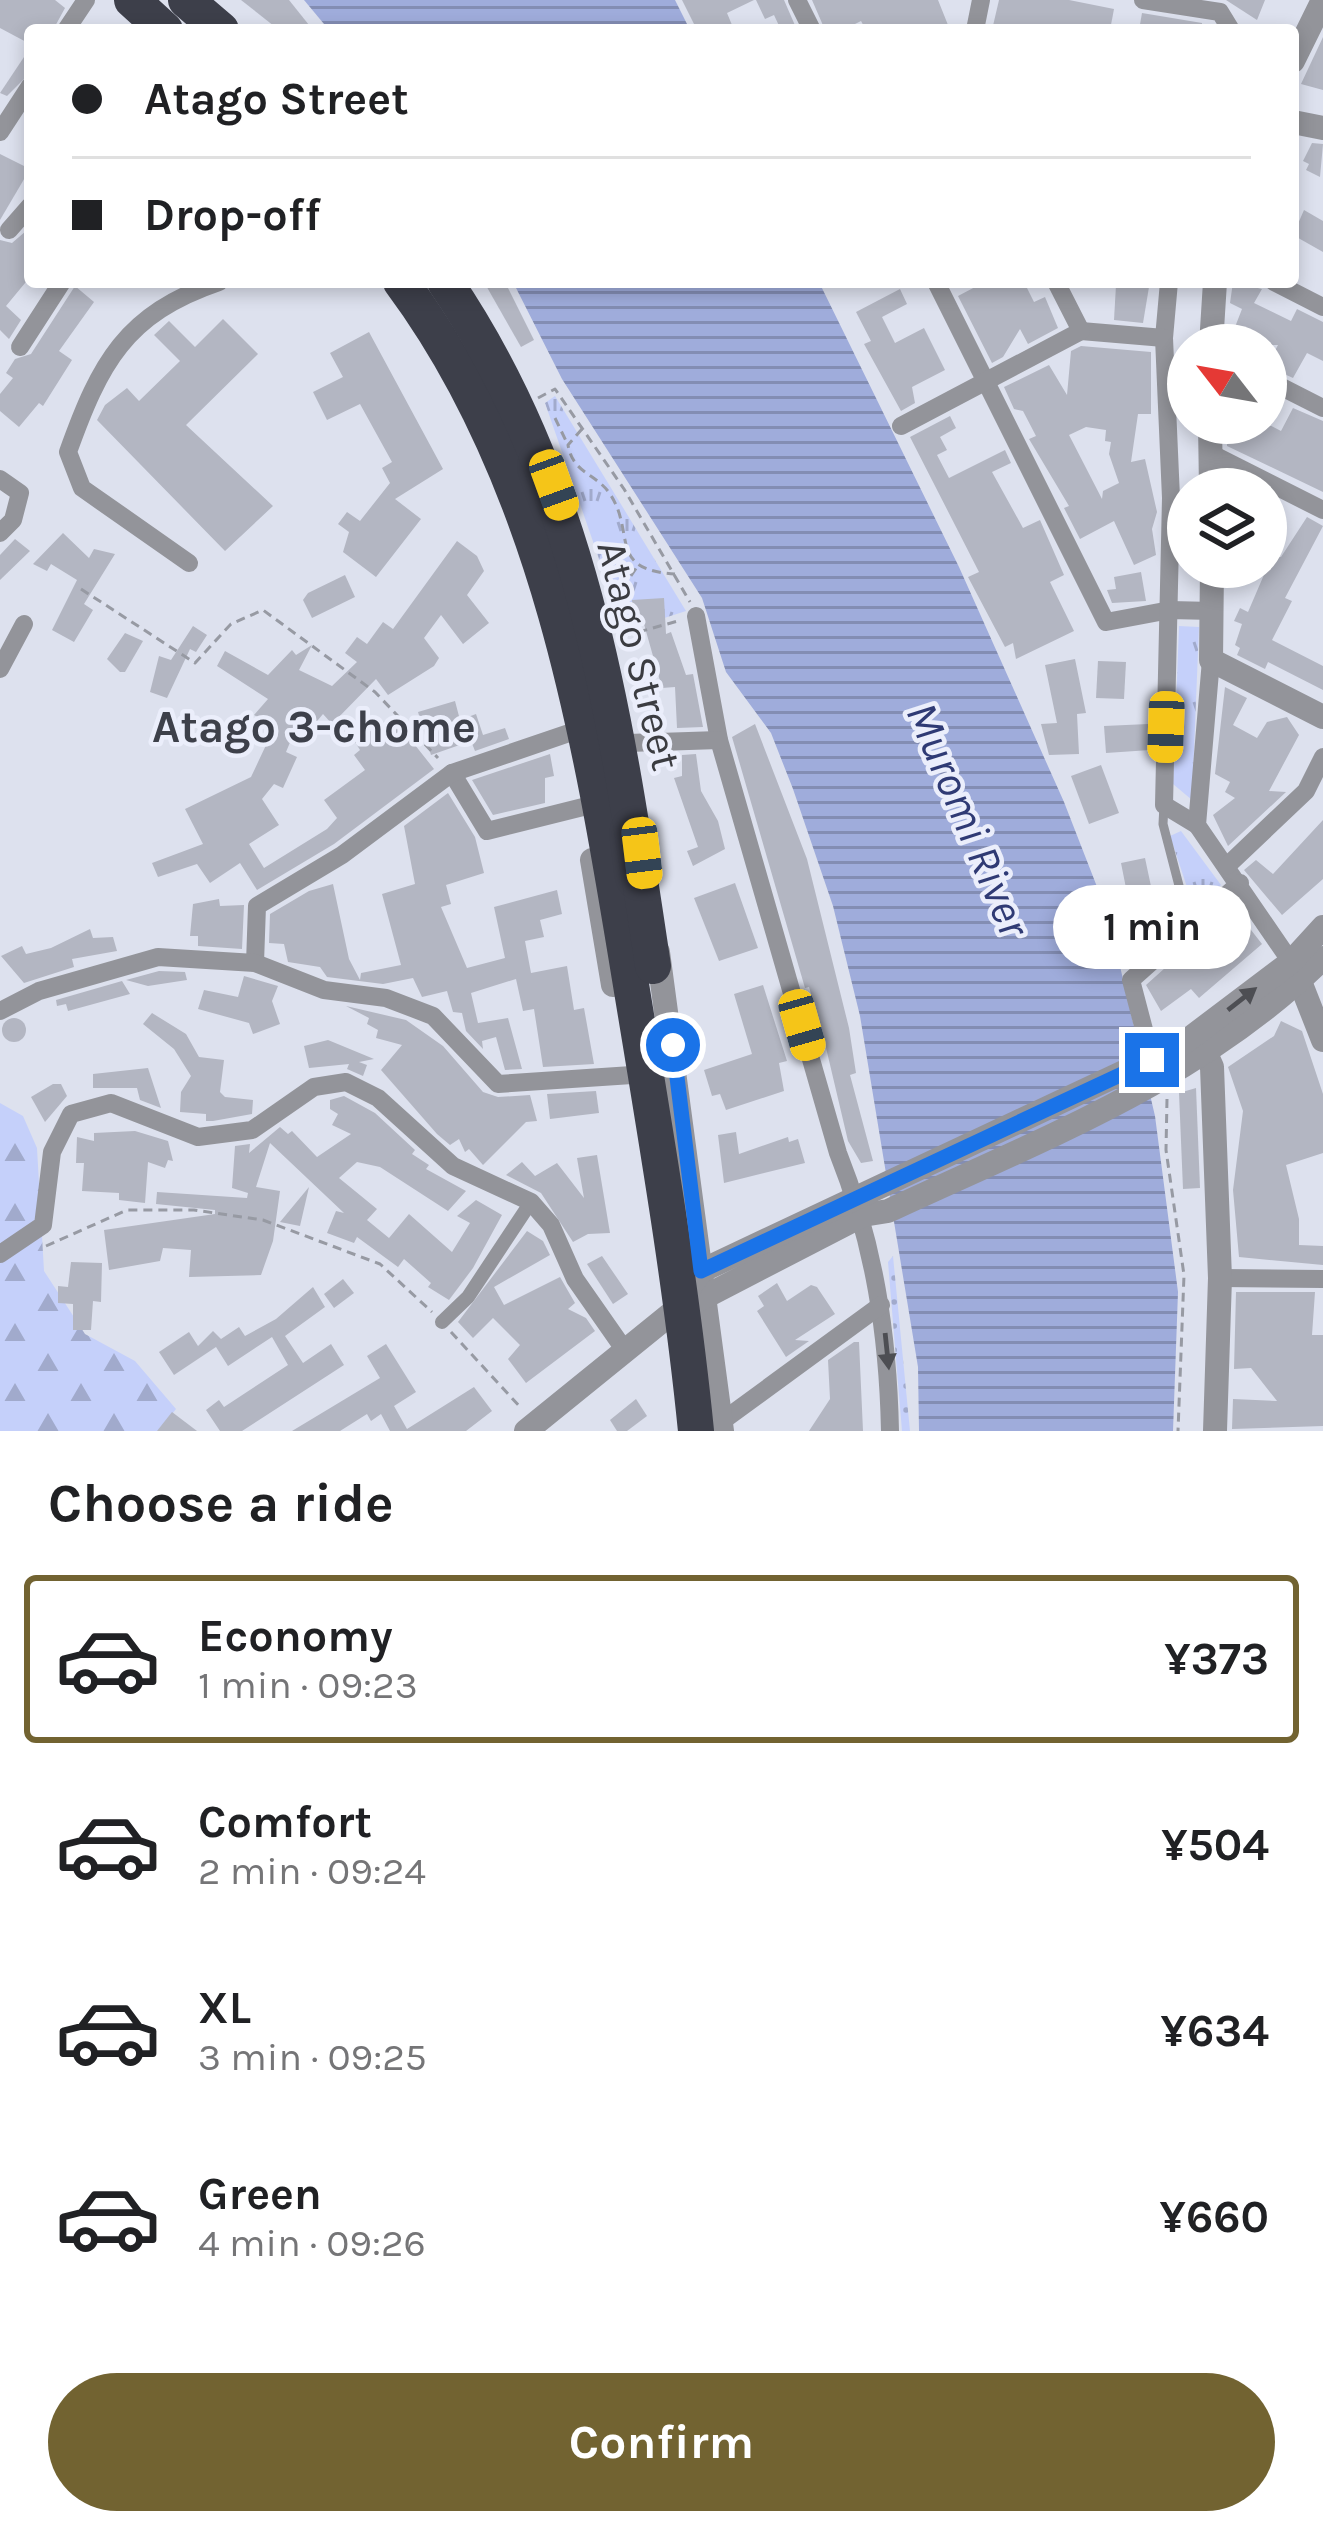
<!DOCTYPE html>
<html lang="en">
<head>
<meta charset="utf-8">
<style>
	body { margin:0; font-family:Karla,sans-serif; background:#f2f2f2; color:#202124; height:100vh; display:flex; flex-direction:column; font-size:45px; white-space:nowrap }
	* { box-sizing:border-box; margin:0 }
	p { font-size:39px; color:#757577 }
	.icon { flex:none; width:66px; height:66px; fill:none; stroke:currentColor; stroke-width:2; stroke-linecap:round; stroke-linejoin:round }
	.map { position:relative; height:1431px; overflow:hidden }
	.drawer { display:flex; flex-direction:column; background:#fff; flex:1 }
	.drawer>* { flex:none }
	.hud { position:absolute; left:24px; top:24px; width:1275px; height:264px; border-radius:12px; box-shadow:0 6px 18px #0003; display:grid; align-content:center; height:264px; padding:0 48px; background:#fff }
	.needle { width:78px; rotate:301deg }
	.buttons { position:absolute; left:1167px; top:324px; display:grid; gap:24px }
	.buttons a { display:grid; place-items:center; width:120px; height:120px; border-radius:50%; background:#fff; box-shadow:0 6px 18px #0003; font-size:60px }
	.end { position:absolute; width:54px; height:54px; margin:-27px; border:15px solid #1a73e8; background:#fff; box-shadow:0 0 0 6px #fff }
	.from { border-radius:50% }
	.bubble { position:absolute; height:84px; border-radius:42px; background:#fff; box-shadow:0 6px 18px #0003; font-size:39px; font-weight:700; line-height:84px; text-align:center }
	.car { position:absolute; width:36px; height:72px; margin:-36px -18px; border-radius:15px; box-shadow:0 0 9px 3px #0007; background:linear-gradient(#f5c518 24%,#345 0 40%,#f5c518 0 76%,#345 0 86%,#f5c518 0) }
	.hud b { display:flex; align-items:center; gap:42px; height:114px; font-size:45px }
	.hud b+b { border-top:3px solid #e0e0e0 }
	.hud i { width:30px; height:30px; background:#202124 }
	ul { padding:0; list-style:none }
	li { display:flex; align-items:center; gap:36px; height:168px; margin:0 24px 18px; padding:0 24px; border:6px solid transparent; border-radius:12px }
	li div { flex:1 }
	li b { display:block; font-size:45px }
	li em { font-style:normal; font-weight:700 }
	li.active { border-color:#726331 }
	li>.icon { width:108px; height:108px; stroke-width:1.5 }
	h2 { padding:0 48px; font-size:54px; line-height:144px }
	.button { display:flex; gap:24px; margin-top:auto; padding:24px 48px }
	.button a { flex:1; height:138px; border-radius:72px; background:#726331; color:#fff; font-size:48px; font-weight:700; line-height:138px; text-align:center }
	.map>svg:first-child { display:block }
</style>
</head>
<body>
<div class="map">
<svg width="1323" height="1431" viewBox="0 0 1323 1431">
	<defs>
		<pattern id="grass-dots" width="8" height="8" patternUnits="userSpaceOnUse" patternTransform="scale(3)"><rect width="8" height="8" fill="#c5d0fa"/><path d="M2 2h.1M6 6h.1" fill="none" stroke="#a1aacc" stroke-width="1.8" stroke-linecap="round"/></pattern>
		<pattern id="forest-firs" width="22" height="20" patternUnits="userSpaceOnUse" patternTransform="scale(3)"><rect width="22" height="20" fill="#c5d0fa"/><path d="M5 1l3.5 6h-7zM16 11l3.5 6h-7z" fill="#a1aacc"/></pattern>
		<pattern id="park-tufts" width="24" height="20" patternUnits="userSpaceOnUse" patternTransform="scale(3)"><rect width="24" height="20" fill="#c5d0fa"/><path d="M3 7l-1-3M5 7V3M7 7l1-3M15 17l-1-3M17 17v-4M19 17l1-3" fill="none" stroke="#a1aacc"/></pattern>
		<pattern id="water-rules" width="6" height="5" patternUnits="userSpaceOnUse" patternTransform="scale(3)"><rect width="6" height="5" fill="#9facdb"/><path d="M0 2.5h6" fill="none" stroke="#838db3"/></pattern>
	</defs>
	<rect width="100%" height="100%" fill="#dde1ee"/>
	<!-- grass -->
	<polygon fill="url(#grass-dots)" points="893,1256 910,1431 902,1431 888,1262"/>
	<!-- forest -->
	<polygon fill="url(#forest-firs)" points="0,1103 23,1116 37,1148 44,1271 85,1334 135,1361 176,1409 159,1431 0,1431"/>
	<!-- park -->
	<g fill="url(#park-tufts)">
		<polygon points="555,396 686,611 624,631 545,403"/>
		<polygon points="1179,626 1199,627 1192,800 1173,784"/>
		<polygon points="1181,831 1221,885 1194,908 1170,836"/>
	</g>
	<!-- water -->
	<g fill="url(#water-rules)">
		<polygon points="304,0 675,0 690,30 329,30"/>
		<polygon points="513,282 819,282 959,567 1064,802 1108,915 1155,1116 1178,1292 1173,1431 919,1431 918,1367 860,1016 833,906 793,789 771,733 726,672 702,598 562,379"/>
	</g>
	<!-- building -->
	<g fill="#b3b6c2" fill-rule="evenodd">
		<polygon points="0,0 55,0 65,8 53,30 30,30 30,44 0,28"/>
		<polygon points="241,0 289,0 313,30 279,30"/>
		<polygon points="682,0 754,0 727,13 732,25 722,30 697,30"/>
		<polygon points="756,0 784,0 797,30 781,30 774,15 765,19"/>
		<polygon points="812,0 938,0 950,30 866,30 861,21 843,30 825,30"/>
		<polygon points="999,0 1069,0 1114,9 1110,30 992,30"/>
		<polygon points="1226,0 1265,0 1257,20"/>
		<polygon points="1142,13 1202,23 1202,30 1139,30"/>
		<polygon points="1323,37 1323,90 1301,84"/>
		<polygon points="30,48 30,73 7,96 0,93"/>
		<polygon points="1312,143 1323,144 1320,177 1306,170 1309,164 1303,161"/>
		<polygon points="0,154 30,169 0,220"/>
		<polygon points="1304,210 1323,221 1323,252 1293,235"/>
		<polygon points="26,231 30,277 6,306 21,320 9,339 0,330 0,240 12,243"/>
		<polygon points="484,282 505,282 534,340 521,347"/>
		<polygon points="975,282 1024,282 1034,302 1045,297 1058,328 1028,344 1020,329 1003,357 992,363 958,296 977,286"/>
		<polygon points="1233,282 1262,289 1254,303 1291,321 1297,309 1323,322 1323,361 1307,353 1293,378 1267,366 1278,345 1228,345 1242,309 1230,303"/>
		<polygon points="1116,285 1149,287 1143,323 1114,320"/>
		<polygon points="75,286 94,302 59,351 72,360 43,406 39,403 19,427 0,411 0,394 13,378 6,373 15,359 31,354"/>
		<polygon points="900,289 907,304 882,317 895,343 924,328 945,370 912,387 915,403 901,411 864,344 871,341 856,312"/>
		<polygon points="223,319 258,354 186,425 273,506 225,551 97,420 105,405 127,388 139,401 180,361 154,335 169,321 195,347"/>
		<polygon points="369,332 443,469 395,499 421,519 376,577 343,552 349,532 338,524 347,512 360,521 390,483 382,468 392,462 360,404 327,420 313,392 343,377 330,353"/>
		<path d="M1081 346 1151 352V414H1138L1131 462 1145 459 1157 512 1152 529 1156 555 1134 565 1114 521 1080 539 1064 508 1069 506 1029 439 1036 436 1023 411 1014 409 1004 387 1049 365 1067 395 1071 351ZM1086 427 1106 430 1105 441 1111 442 1109 454 1119 483 1103 491 1102 499 1069 435Z"/>
		<polygon points="1293,408 1323,421 1323,492 1227,446 1227,423 1266,423 1281,431"/>
		<polygon points="950,416 956,428 940,437 947,450 937,455 949,478 1005,450 1011,463 992,472 1023,528 1040,520 1064,575 1050,582 1074,631 1016,659 1013,643 1005,647 968,577 979,572 910,437"/>
		<polygon points="1307,517 1323,526 1285,598 1292,601 1272,640 1323,666 1323,690 1268,662 1265,669 1237,655 1240,648 1235,645 1242,624 1234,621 1240,608 1248,612 1272,556 1281,557"/>
		<polygon points="63,533 89,558 94,549 115,554 84,604 93,610 74,642 52,630 77,580 51,564 47,571 33,564"/>
		<polygon points="15,539 30,551 0,580 0,555"/>
		<polygon points="457,541 477,556 484,571 467,595 489,623 463,644 441,615 424,638 439,658 434,666 388,695 376,679 332,724 323,714 313,726 301,716 286,752 297,757 283,788 274,784 262,799 279,825 249,844 264,868 327,829 337,818 324,800 365,770 354,755 360,750 355,742 392,716 434,769 334,844 257,890 240,863 210,883 197,864 158,877 152,863 203,844 185,809 251,777 275,726 254,715 268,699 217,666 225,651 268,675 292,650 296,655 312,645 299,670 332,686 357,662 345,653 357,637 367,644 383,622 393,629"/>
		<polygon points="1141,572 1146,601 1112,603 1107,590 1116,589 1114,577"/>
		<polygon points="345,575 355,597 312,618 303,600 308,593"/>
		<polygon points="664,598 666,634 671,632 686,675 693,674 703,727 677,728 675,687 662,688 642,617 633,618 632,600"/>
		<polygon points="193,626 207,635 196,652 190,649 167,698 150,692 159,656 171,660"/>
		<polygon points="125,633 143,641 125,672 120,672 107,659"/>
		<polygon points="1075,659 1086,713 1077,714 1079,754 1049,755 1041,724 1057,723 1045,665"/>
		<polygon points="1098,661 1126,662 1124,699 1096,698"/>
		<polygon points="1225,687 1247,698 1233,725 1257,738 1267,722 1287,717 1299,735 1269,791 1286,792 1228,846 1213,815 1235,798 1225,792 1230,782 1215,774"/>
		<polygon points="455,701 460,720 476,714 483,735 505,728 509,739 475,751 471,741 431,755 418,712"/>
		<polygon points="755,724 807,859 849,1028 856,1073 850,1075 873,1161 861,1163 848,1141 823,1035 809,987 805,988 732,737"/>
		<polygon points="1148,724 1150,750 1106,753 1104,726"/>
		<polygon points="550,754 554,776 545,778 545,803 493,815 472,780"/>
		<polygon points="696,754 701,791 718,821 725,849 693,866 687,851 698,847 674,778 682,776 682,755"/>
		<polygon points="1101,765 1119,813 1089,824 1071,776"/>
		<polygon points="448,793 475,837 484,873 446,885 451,904 441,907 467,968 505,958 494,907 557,890 562,914 540,920 544,937 525,941 531,973 567,966 574,1010 584,1008 594,1064 543,1067 534,1009 523,1011 516,979 471,993 478,1023 508,1018 522,1069 505,1070 496,1037 482,1041 483,1049 466,1031 462,1013 453,1012 447,991 422,997 413,978 383,984 327,977 320,967 288,962 284,944 269,943 270,914 309,891 333,884 349,959 360,980 361,973 401,965 382,894 415,884 404,826"/>
		<polygon points="1323,820 1323,879 1282,915 1244,870 1256,860 1273,874"/>
		<polygon points="1145,858 1156,910 1168,908 1172,926 1124,967 1112,910 1119,908 1118,901 1128,898 1121,863"/>
		<polygon points="735,883 758,948 719,961 694,898"/>
		<polygon points="219,899 220,906 244,905 242,949 198,946 198,936 190,936 193,904"/>
		<polygon points="1233,907 1262,944 1199,998 1191,989 1161,1011 1146,985"/>
		<polygon points="90,929 93,938 113,937 117,951 72,959 74,967 24,983 1,956 22,946 26,954 51,948"/>
		<polygon points="159,971 185,972 187,980 148,986 126,980"/>
		<polygon points="244,976 278,986 272,1001 280,1024 253,1034 249,1023 198,1009 204,990 238,997"/>
		<polygon points="122,981 130,994 68,1011 66,1004 57,1006 56,1000"/>
		<polygon points="763,985 787,1061 779,1063 784,1091 726,1110 720,1094 712,1096 704,1070 752,1054 734,994"/>
		<polygon points="346,1006 406,1020 443,1046 483,1092 498,1097 530,1095 537,1121 526,1122 483,1165 469,1149 465,1152 459,1139 450,1145 437,1134 381,1070 402,1045 376,1038 378,1030 367,1024 369,1018"/>
		<polygon points="152,1013 186,1034 199,1057 224,1060 220,1092 225,1097 253,1100 252,1114 213,1121 206,1121 206,1114 180,1112 181,1092 191,1076 174,1049 143,1024"/>
		<circle cx="14" cy="1030" r="12"/>
		<polygon points="1281,1021 1302,1031 1323,1094 1323,1153 1286,1165 1299,1219 1299,1245 1323,1246 1323,1265 1239,1257 1233,1190 1243,1111 1228,1067 1274,1036"/>
		<polygon points="328,1040 374,1059 359,1062 367,1065 363,1076 347,1069 349,1064 309,1068 304,1046"/>
		<polygon points="148,1068 161,1108 140,1100 137,1088 93,1088 93,1074"/>
		<polygon points="53,1084 61,1084 67,1096 45,1122 31,1097"/>
		<polygon points="1196,1088 1200,1188 1183,1189 1179,1093"/>
		<polygon points="596,1091 599,1113 550,1119 547,1094"/>
		<polygon points="344,1096 375,1113 415,1150 412,1154 429,1165 426,1169 466,1191 448,1211 380,1167 357,1162 339,1178 377,1209 367,1220 389,1238 409,1214 452,1252 470,1223 457,1216 476,1200 502,1215 473,1268 449,1300 428,1287 431,1283 404,1259 398,1267 357,1237 354,1243 327,1233 336,1211 344,1213 270,1143 256,1187 280,1191 273,1241 261,1275 189,1277 191,1250 163,1248 160,1261 109,1270 104,1230 215,1214 215,1210 156,1204 157,1192 247,1198 248,1193 232,1188 235,1146 250,1144 249,1153 280,1127 288,1134 292,1131 317,1157 351,1134 332,1125 338,1114 330,1109 330,1100"/>
		<polygon points="135,1131 168,1141 173,1161 168,1160 165,1168 148,1162 145,1203 119,1200 119,1193 82,1191 84,1163 76,1163 77,1137 94,1141 94,1133"/>
		<polygon points="736,1132 739,1154 788,1137 789,1142 798,1139 805,1163 724,1183 718,1135"/>
		<polygon points="597,1155 610,1233 588,1234 573,1242 541,1193 506,1175 522,1162 535,1176 557,1163 584,1198 577,1158"/>
		<polygon points="309,1187 300,1226 280,1222"/>
		<polygon points="527,1231 543,1241 550,1255 494,1287 504,1305 560,1277 575,1303 568,1309 586,1318 595,1331 526,1383 508,1359 520,1345 493,1318 473,1338 458,1322"/>
		<polygon points="602,1256 628,1294 613,1304 587,1264"/>
		<polygon points="71,1262 102,1263 101,1302 93,1301 91,1330 73,1330 73,1304 58,1303 58,1286 68,1287"/>
		<polygon points="343,1279 354,1293 334,1308 324,1294"/>
		<polygon points="777,1283 787,1301 811,1285 817,1287 835,1314 795,1340 809,1341 786,1357 757,1311 764,1306 758,1296"/>
		<polygon points="313,1287 325,1307 285,1336 303,1363 331,1344 344,1365 242,1431 220,1431 206,1410 219,1400 224,1407 288,1365 272,1337 228,1366 216,1347 174,1375 159,1352 189,1332 198,1346 213,1331 221,1339 239,1327 245,1336 276,1319"/>
		<polygon points="1236,1292 1315,1292 1312,1335 1323,1335 1323,1426 1232,1429 1233,1399 1277,1401 1251,1368 1234,1369"/>
		<polygon points="854,1342 859,1342 863,1431 809,1431 830,1399 828,1360"/>
		<polygon points="386,1344 416,1392 394,1406 407,1429 474,1387 492,1411 466,1431 390,1431 381,1414 371,1421 367,1414 340,1431 292,1431 380,1378 367,1356"/>
		<polygon points="636,1399 647,1416 627,1431 617,1431 610,1420"/>
		<polygon points="172,1412 197,1431 157,1431"/>
	</g>
	<g fill="none" stroke-linecap="round" stroke-linejoin="round">
		<!-- path -->
		<g stroke="#979aa3" stroke-width="3" stroke-dasharray="9 6" stroke-linecap="butt">
			<polyline points="538,398 555,389 624,489 690,602"/>
			<polyline points="555,418 567,443"/>
			<path d="M582 429 568 445C573 474 596 473 610 494 636 533 607 570 675 574"/>
			<polyline points="81,589 195,663 231,624 263,610 375,692 438,758"/>
			<polyline points="618,611 628,608 624,586 637,567"/>
			<polyline points="624,636 678,621"/>
			<polyline points="1167,1099 1166,1150 1184,1275 1178,1431"/>
			<polyline points="46,1246 127,1210 194,1210 263,1220 380,1264 432,1312"/>
			<polyline points="451,1332 522,1409"/>
		</g>
		<!-- service -->
		<polyline stroke="#93949a" stroke-width="9" points="1164,805 1163,824 1190,928"/>
		<!-- pedestrian -->
		<polyline stroke="#93949a" stroke-width="14" points="442,1322 468,1297 531,1202"/>
		<!-- minor -->
		<g stroke="#93949a" stroke-width="18">
			<polyline points="797,0 812,30"/>
			<polyline points="1143,0 1220,12 1231,30"/>
			<polyline points="66,30 86,0"/>
			<polyline points="975,30 981,0"/>
			<polyline points="0,132 30,86"/>
			<polyline points="9,230 30,206"/>
			<polyline points="936,282 1106,622 1170,610 1213,611"/>
			<polyline points="1169,282 1164,338 1171,498 1164,805 1197,825"/>
			<polyline points="1274,282 1323,307"/>
			<polyline points="1081,331 1164,338"/>
			<polyline points="20,347 62,282"/>
			<polyline points="1266,379 1323,408"/>
			<polyline points="901,426 1081,331 1056,282"/>
			<polyline points="1210,453 1323,510"/>
			<polyline points="0,479 20,493 13,520 0,533"/>
			<path d="M189 563 82 488 68 452C100 363 125 314 219 282"/>
			<path d="M696 616 719 740 838 1153C874 1243 888 1334 890 1431"/>
			<polyline points="1211,660 1197,825 1291,962"/>
			<polyline points="0,669 24,624"/>
			<polyline points="628,743 719,740"/>
			<polyline points="452,773 487,831 583,807"/>
			<polyline points="1227,866 1306,791 1323,757"/>
			<polyline points="255,963 257,906 342,855 452,773 572,732"/>
			<polyline points="0,1011 39,991 158,957 255,963 324,990 386,998 433,1016 498,1084 632,1075"/>
			<polyline points="1152,1060 1131,980 1240,883"/>
			<polyline points="0,1254 43,1225 52,1152 71,1114 111,1103 198,1137 252,1130 314,1087 346,1082 378,1098 453,1166 531,1202 551,1225 575,1279 626,1352"/>
			<polyline points="1220,1278 1323,1279"/>
			<polyline points="721,1422 881,1305"/>
		</g>
		<!-- tertiary -->
		<g stroke="#93949a" stroke-width="24">
			<polyline points="1293,61 1323,0"/>
			<polyline points="1293,122 1323,128"/>
			<polyline points="1211,345 1215,282"/>
			<polyline points="1210,423 1211,489"/>
			<polyline points="1212,567 1211,660 1323,717"/>
			<polyline points="592,860 613,985"/>
			<polyline points="658,952 722,1431"/>
			<polyline points="1295,969 1323,1040"/>
			<polyline points="1207,1056 1212,1067 1220,1278 1215,1431"/>
			<path d="M693 1303 863 1215 888 1211C1042 1139 1201 1079 1323 958"/>
			<polyline points="526,1431 673,1312 701,1271 1181,1045 1291,962 1323,927"/>
		</g>
		<!-- motorway -->
		<g stroke="#3d3f4a" stroke-width="36">
			<polyline points="132,0 165,30"/>
			<polyline points="186,0 221,30"/>
		</g>
		<!-- motorway-bridge -->
		<g stroke="#3d3f4a" stroke-width="36">
			<path d="M401 282C555 489 594 761 635 1009 658 1149 682 1290 696 1431"/>
			<path d="M445 282C585 487 617 727 653 966"/>
		</g>
	</g>
	<!-- one-way arrows -->
	<defs><path id="oneway-solid" d="M-6-.8H1V-3.2L6.5 0L1 3.2V.8H-6Z" transform="scale(3)"/></defs>
	<g fill="#4d4e53">
		<use href="#oneway-solid" transform="translate(1242 999) rotate(-38)"/>
		<use href="#oneway-solid" transform="translate(887 1351) rotate(84)"/>
	</g>
	<g fill="none" stroke-linecap="round" stroke-linejoin="round">
		<!-- route -->
		<polyline stroke="#1a73e8" stroke-width="15" points="673,1045 701,1271 1152,1060"/>
	</g>
	<g text-anchor="middle" stroke-width="9" stroke-linejoin="round" paint-order="stroke">
		<!-- street labels -->
		<g font-size="42" fill="#3b3c41" stroke="#ebeefb">
			<text transform="translate(640 655) rotate(76)" y="15">Atago Street</text>
		</g>
		<!-- neighbourhood labels -->
		<g font-size="45" font-weight="bold" fill="#3d404a" stroke="#ebeefb">
			<text x="314" y="742">Atago 3-chome</text>
		</g>
		<!-- water labels -->
		<g font-size="45" font-style="italic" fill="#2f3a74" stroke="#ebeefb">
			<text transform="translate(969 819) rotate(67)" y="16">Muromi River</text>
		</g>
	</g>
</svg>
<div class="buttons">
<a><svg class="needle" viewBox="-14 -14 28 28"><path d="M0-13l5 13h-10z" fill="#e53935"/><path d="M0 13l5-13h-10z" fill="#757577"/></svg></a>
<a><svg class="icon" aria-label="layers" viewBox="0 0 24 24"><path d="M12 4l9 5-9 5-9-5zM3 14l9 5 9-5"/></svg></a>
</div>
<i class="end from" style="left:673px;top:1045px"></i>
<i class="end" style="left:1152px;top:1060px"></i>
<div class="bubble" style="left:1053px;top:885px;width:198px">1 min</div>
<i class="car" style="left:554px;top:485px;rotate:160deg"></i>
<i class="car" style="left:1166px;top:727px;rotate:182deg"></i>
<i class="car" style="left:642px;top:853px;rotate:173deg"></i>
<i class="car" style="left:802px;top:1025px;rotate:164deg"></i>
<div class="hud">
<b><i class="from"></i>Atago Street</b>
<b><i></i>Drop-off</b>
</div>
</div>
<section class="drawer">
<h2>Choose a ride</h2>
<ul>
<li class="active"><svg class="icon" aria-label="car" viewBox="0 0 24 24"><path d="M5 17H2v-5l4-1 3-4h7l3 4 3 1v5h-3M9 17h6M6 11h13"/><circle cx="7" cy="17" r="2"/><circle cx="17" cy="17" r="2"/></svg><div><b>Economy</b><p>1 min · 09:23</p></div><em>¥373</em></li>
<li><svg class="icon" aria-label="car" viewBox="0 0 24 24"><path d="M5 17H2v-5l4-1 3-4h7l3 4 3 1v5h-3M9 17h6M6 11h13"/><circle cx="7" cy="17" r="2"/><circle cx="17" cy="17" r="2"/></svg><div><b>Comfort</b><p>2 min · 09:24</p></div><em>¥504</em></li>
<li><svg class="icon" aria-label="car" viewBox="0 0 24 24"><path d="M5 17H2v-5l4-1 3-4h7l3 4 3 1v5h-3M9 17h6M6 11h13"/><circle cx="7" cy="17" r="2"/><circle cx="17" cy="17" r="2"/></svg><div><b>XL</b><p>3 min · 09:25</p></div><em>¥634</em></li>
<li><svg class="icon" aria-label="car" viewBox="0 0 24 24"><path d="M5 17H2v-5l4-1 3-4h7l3 4 3 1v5h-3M9 17h6M6 11h13"/><circle cx="7" cy="17" r="2"/><circle cx="17" cy="17" r="2"/></svg><div><b>Green</b><p>4 min · 09:26</p></div><em>¥660</em></li>
</ul>
<div class="button"><a>Confirm</a></div>
</section>
</body>
</html>
